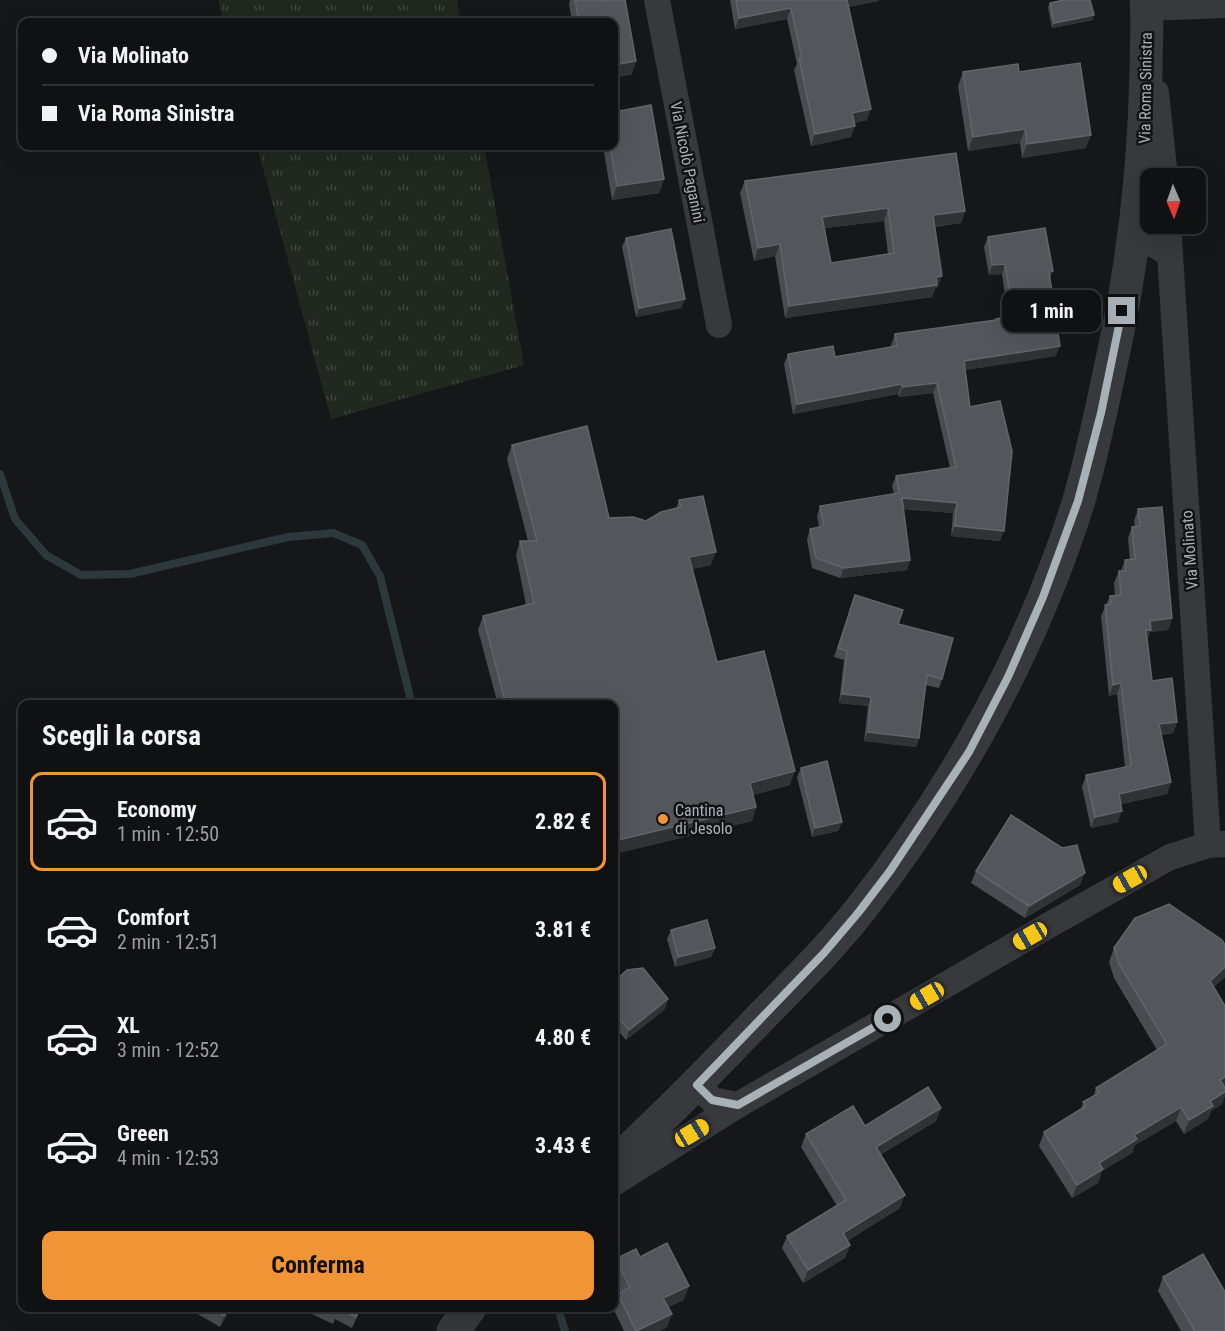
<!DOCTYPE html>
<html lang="it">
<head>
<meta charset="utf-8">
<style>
	body { margin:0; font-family:"Roboto Condensed",sans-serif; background:#1e1f20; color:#f1f3f6; height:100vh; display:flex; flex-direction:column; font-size:22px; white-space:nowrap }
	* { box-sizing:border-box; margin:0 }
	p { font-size:20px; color:#9c9d9f }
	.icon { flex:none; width:33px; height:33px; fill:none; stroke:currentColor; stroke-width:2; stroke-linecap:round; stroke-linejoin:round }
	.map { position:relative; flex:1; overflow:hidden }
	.details { position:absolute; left:18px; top:700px; width:600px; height:612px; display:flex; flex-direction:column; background:#101112; border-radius:12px; box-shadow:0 6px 24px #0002,0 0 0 2px #303132 }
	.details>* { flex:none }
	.hud { position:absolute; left:18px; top:18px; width:600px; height:132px; border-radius:12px; box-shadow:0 6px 24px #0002,0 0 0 2px #303132; display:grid; align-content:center; height:132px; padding:0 24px; background:#101112 }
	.needle { width:39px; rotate:178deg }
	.controls { position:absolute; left:1140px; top:168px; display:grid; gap:12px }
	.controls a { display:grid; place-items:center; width:66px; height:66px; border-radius:12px; background:#101112; box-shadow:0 6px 24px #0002,0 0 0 2px #303132; font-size:30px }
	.end { position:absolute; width:27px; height:27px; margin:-14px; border:8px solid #a8b0b8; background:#111; box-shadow:0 0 0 3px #111 }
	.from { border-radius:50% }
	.bubble { position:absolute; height:42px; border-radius:12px; background:#101112; box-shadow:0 6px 24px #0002,0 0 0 2px #303132; font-size:20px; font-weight:700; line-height:42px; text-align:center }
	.car { position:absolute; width:18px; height:36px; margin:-18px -9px; border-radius:8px; box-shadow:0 0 4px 2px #0007; background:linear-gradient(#f5c518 24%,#345 0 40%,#f5c518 0 76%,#345 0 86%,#f5c518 0) }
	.hud b { display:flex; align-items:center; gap:21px; height:57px; font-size:22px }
	.hud b+b { border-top:2px solid #303132 }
	.hud i { width:15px; height:15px; background:#f1f3f6 }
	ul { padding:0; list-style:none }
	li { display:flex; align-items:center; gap:18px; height:99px; margin:0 12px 9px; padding:0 12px; border:3px solid transparent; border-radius:12px }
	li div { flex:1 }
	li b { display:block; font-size:22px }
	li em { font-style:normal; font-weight:700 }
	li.active { border-color:#f19435 }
	li>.icon { width:54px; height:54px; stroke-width:1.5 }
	h2 { padding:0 24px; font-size:27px; line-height:72px }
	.primary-button { display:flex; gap:12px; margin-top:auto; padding:12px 24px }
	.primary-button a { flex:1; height:69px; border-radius:12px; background:#f19435; color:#111; font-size:24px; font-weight:700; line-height:69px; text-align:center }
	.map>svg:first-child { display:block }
</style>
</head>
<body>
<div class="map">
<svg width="1225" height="1331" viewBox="0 0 1225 1331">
	<defs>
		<pattern id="grass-tufts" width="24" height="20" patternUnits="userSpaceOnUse" patternTransform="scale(1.5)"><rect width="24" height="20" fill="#202820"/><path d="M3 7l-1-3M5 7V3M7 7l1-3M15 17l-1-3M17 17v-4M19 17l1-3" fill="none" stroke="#3e453e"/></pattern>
	</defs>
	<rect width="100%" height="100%" fill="#161718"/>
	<!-- grass -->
	<g fill="url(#grass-tufts)">
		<polygon points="218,0 457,0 461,22 224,22"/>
		<polygon points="257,146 484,146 524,365 331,419"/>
	</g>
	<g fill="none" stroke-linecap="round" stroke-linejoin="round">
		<!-- stream -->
		<g stroke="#2c383c" stroke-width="8">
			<polyline points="0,474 15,519 46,555 81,575 130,574 288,537 333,533 362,545 380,576 412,705"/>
			<polyline points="558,1308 565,1331"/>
		</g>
		<!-- minor -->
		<g stroke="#37393d" stroke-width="26">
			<polyline points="657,0 719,325"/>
			<polyline points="1149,26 1146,8 1225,5"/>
			<polyline points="1156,92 1165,178"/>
			<polyline points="1168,224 1170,255"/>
			<polyline points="1134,240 1155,245 1170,255 1208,845"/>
			<polyline points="697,1085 712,1100 738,1105 1051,924 1170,857 1208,845 1225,844"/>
			<polyline points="614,1183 738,1105"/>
		</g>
		<!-- tertiary -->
		<g stroke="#37393d" stroke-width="33">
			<path d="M614 1163C667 1115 716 1064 765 1013 798 979 831 947 860 910 955 789 1033 648 1079 500 1095 445 1106 388 1118 331 1135 246 1144 161 1146 73 1146 49 1148 24 1146 0"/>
			<polyline points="453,1331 470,1308"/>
		</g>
	</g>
	<!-- wall -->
	<g fill="#494c50" fill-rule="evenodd">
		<polygon points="570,0 625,0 636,61 631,75 614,22 572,22 569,4"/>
		<polygon points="730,0 879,0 878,1 849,7 867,120 854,123 851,137 811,146 794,70 797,64 787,19 735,29"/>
		<polygon points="1050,3 1093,20 1052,28 1048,7"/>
		<polygon points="963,72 1019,72 1086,148 1022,158 1020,143 968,151 958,86"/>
		<polygon points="603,146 614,146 664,179 659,193 612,200"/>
		<path d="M745 181 965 211 961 223 934 227 937 289H935L932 297 785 318 775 256 754 261 740 193ZM884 221 888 254 831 263 825 228Z"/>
		<polygon points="988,237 1050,280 1056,356 965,370 970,407 1000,541 951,536 953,513 903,509 910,560 907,570 840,578 812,568 807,539 810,529 819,527 817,516 820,506 894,494 892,486 896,476 950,468 933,393 899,397 898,394 793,414 784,364 788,354 835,357 892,346 891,345 895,334 995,320 996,319 1008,317 1002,274 989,275 984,247"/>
		<polygon points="626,238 685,299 681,308 636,317 622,247"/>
		<polygon points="512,445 609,518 646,521 676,509 679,500 711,565 692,569 717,662 790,785 753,795 756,807 752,821 614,854 614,705 498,705 478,630 483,616 526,605 516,555 520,541 528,541 507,459"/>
		<polygon points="1138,509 1172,618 1168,630 1150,632 1147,639 1152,681 1177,722 1173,733 1161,735 1171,782 1167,794 1121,804 1118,822 1091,828 1082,787 1086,775 1125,767 1117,694 1109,696 1101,616 1110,596 1115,596 1114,583 1119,571 1121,571 1125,560 1130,560 1128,538 1132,527 1135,527 1134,521"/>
		<polygon points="855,595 898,624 942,679 939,688 925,685 919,738 916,747 864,741 868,706 839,703 844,660 834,657"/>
		<polygon points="801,768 842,822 838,831 812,837 797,777"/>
		<polygon points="976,871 1080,885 1025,918 971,883"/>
		<polygon points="671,930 715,948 711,957 675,967 667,939"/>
		<polygon points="1114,948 1225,977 1213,987 1225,1006 1225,1095 1222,1104 1211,1111 1208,1119 1184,1134 1176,1121 1135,1145 1132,1153 1102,1171 1098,1183 1072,1198 1039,1146 1044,1132 1081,1109 1083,1102 1093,1097 1096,1088 1157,1050 1114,978 1109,962"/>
		<polygon points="614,982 665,1009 626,1040 614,1026"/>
		<polygon points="941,1108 936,1121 880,1155 900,1208 847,1241 850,1245 845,1258 803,1283 782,1248 787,1236 837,1206 801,1147 806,1134 865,1126"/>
		<polygon points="640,1257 684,1300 668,1307 672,1314 667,1327 660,1331 624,1331 613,1308 614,1308 614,1305 618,1294 621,1293 614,1279 614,1264 615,1259"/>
		<polygon points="1163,1277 1225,1331 1181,1331 1158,1291"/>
		<polygon points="189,1308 231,1308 220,1327 189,1309"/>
		<polygon points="299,1308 361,1308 352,1328 335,1319 333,1324"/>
	</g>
	<!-- shaded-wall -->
	<g fill="#303335">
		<polygon points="846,0 879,0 878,1 843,8"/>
		<polygon points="791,8 787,19 735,29 739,18"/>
		<polygon points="1094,15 1093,20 1052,28 1054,23"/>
		<polygon points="636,61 631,75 614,78 614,65"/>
		<polygon points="871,109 867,120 848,124 852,113"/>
		<polygon points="855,126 851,137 811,146 815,134"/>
		<polygon points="1025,129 1020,143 968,151 973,137"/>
		<polygon points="1091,135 1086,148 1022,158 1027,144"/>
		<polygon points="664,179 659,193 612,200 617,186"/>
		<polygon points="888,208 884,221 818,229 822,217"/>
		<polygon points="965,211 961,223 928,227 933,215"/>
		<polygon points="780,244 775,256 754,261 758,248"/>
		<polygon points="1005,264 1002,274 989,275 992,265"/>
		<polygon points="1053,271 1049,281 1049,272"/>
		<polygon points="942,276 937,289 935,289 932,297 785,318 789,306"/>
		<polygon points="685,299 681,308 636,317 639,308"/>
		<polygon points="1060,346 1056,356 960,371 964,361"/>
		<polygon points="937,383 933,393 899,397 902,387"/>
		<polygon points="902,384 898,394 793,414 797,404"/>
		<polygon points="902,498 957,503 953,513 898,508"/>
		<polygon points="955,526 1004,531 1000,541 951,536"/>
		<polygon points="716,552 711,565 684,571 689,557"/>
		<polygon points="910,560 907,570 840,578 844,568"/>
		<polygon points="1172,618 1168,630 1150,632 1147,641 1142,641 1150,621"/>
		<polygon points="1121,683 1117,694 1109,696 1113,685"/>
		<polygon points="842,694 871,697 868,706 839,703"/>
		<polygon points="1177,722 1173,733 1154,735 1159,724"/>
		<polygon points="868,732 919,738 916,747 864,741"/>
		<polygon points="795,771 790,785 745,797 750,783"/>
		<polygon points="1171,782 1167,794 1114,806 1119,794"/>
		<polygon points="756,807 752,821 614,854 614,841"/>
		<polygon points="1122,811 1118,822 1091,828 1095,817"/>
		<polygon points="842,822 838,831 812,837 815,828"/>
		<polygon points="1085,873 1080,885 1025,918 1029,906"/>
		<polygon points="715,948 711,957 675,967 678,957"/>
		<polygon points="1225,967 1225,977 1205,995 1210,981"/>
		<polygon points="668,999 665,1009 626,1040 629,1030"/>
		<polygon points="1225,1077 1225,1088 1220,1080"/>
		<polygon points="1225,1092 1225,1095 1222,1104 1211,1111 1208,1119 1184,1134 1189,1120 1210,1101"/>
		<polygon points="1181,1107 1176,1121 1135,1145 1132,1153 1102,1171 1098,1183 1072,1198 1077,1185 1099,1163 1134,1135"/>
		<polygon points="941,1108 936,1121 871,1160 876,1147"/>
		<polygon points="905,1195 900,1208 838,1246 843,1233"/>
		<polygon points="850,1245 845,1258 803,1283 808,1270"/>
		<polygon points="689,1286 684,1300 658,1312 663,1298"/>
		<polygon points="229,1308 231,1308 220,1327 224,1316"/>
		<polygon points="672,1314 667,1327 660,1331 636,1331"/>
	</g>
	<!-- building -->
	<g fill="#53575b" stroke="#61656a" stroke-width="1.5" fill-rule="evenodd">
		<polygon points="575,0 625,0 636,61 614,65 614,22 579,22"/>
		<polygon points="736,0 847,0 871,109 852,113 855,126 815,134 799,58 802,58 791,8 739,18"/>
		<polygon points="1064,0 1090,0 1094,15 1054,23 1050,3"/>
		<polygon points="1080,63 1091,135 1027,144 1025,129 973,137 963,72 1018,64 1019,72"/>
		<polygon points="651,105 664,179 617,186 610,146 614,146 614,112"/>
		<path d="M956 153 965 211 933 215 942 276 936 277 937 285 789 306 780 244 758 248 745 181ZM888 208 894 253 831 263 822 217Z"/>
		<polygon points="1045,228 1053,271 1049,272 1060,346 964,361 970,407 1000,401 1012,451 1004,531 955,526 957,503 902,498 910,560 844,568 816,558 810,529 824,526 820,506 899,493 896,476 956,467 937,383 902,387 902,384 797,404 788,354 833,346 835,357 897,346 895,334 996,320 996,319 1013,316 1005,264 992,265 988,237"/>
		<polygon points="671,229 685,299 639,308 626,238"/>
		<polygon points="587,426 609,518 633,517 646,521 661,512 681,507 679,500 703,496 716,552 689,557 717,662 764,651 795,771 750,783 756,807 614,841 614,705 506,705 483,616 534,603 520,541 537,541 512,445"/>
		<polygon points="1162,507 1172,618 1150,621 1151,630 1146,630 1152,681 1172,678 1177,722 1159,724 1171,782 1119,794 1122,811 1095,817 1086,775 1131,766 1121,683 1113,685 1105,605 1111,604 1110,596 1121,595 1119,571 1126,571 1125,560 1135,559 1132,527 1140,526 1138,509"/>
		<polygon points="855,595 903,610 898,624 953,638 942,679 927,675 919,738 868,732 871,697 842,694 847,651 838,648"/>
		<polygon points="827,761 842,822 815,828 801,768"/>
		<polygon points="1011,815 1062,848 1077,845 1085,873 1029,906 976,871"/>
		<polygon points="1169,904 1222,940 1225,945 1225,967 1210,981 1225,1006 1225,1077 1220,1080 1225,1088 1225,1092 1210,1101 1213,1106 1189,1120 1181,1107 1134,1135 1137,1139 1099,1163 1103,1169 1077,1185 1044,1132 1086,1106 1083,1102 1099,1093 1096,1088 1167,1044 1119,964 1114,948 1135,918"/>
		<polygon points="707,920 715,948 678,957 671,930"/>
		<polygon points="643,968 668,999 629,1030 614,1013 614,982 627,970"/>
		<polygon points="928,1087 941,1108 876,1147 905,1195 843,1233 850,1245 808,1270 787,1236 846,1200 806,1134 853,1106 865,1126"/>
		<polygon points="667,1243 689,1286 663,1298 672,1314 636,1331 618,1294 630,1287 615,1259 636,1249 640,1257"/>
		<polygon points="1203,1254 1225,1292 1225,1331 1195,1331 1163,1277"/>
		<polygon points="211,1308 229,1308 224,1316"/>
		<polygon points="326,1308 360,1308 356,1317 339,1309 337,1313"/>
	</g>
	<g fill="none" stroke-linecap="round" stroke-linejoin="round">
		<!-- route -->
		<polyline stroke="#a8b0b8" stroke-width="8" points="888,1019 738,1105 712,1100 697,1085 824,953 858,913 890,871 969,752 1008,677 1043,597 1078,501 1101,413 1122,311"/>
	</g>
	<!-- markers -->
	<circle fill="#f19435" stroke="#111213" stroke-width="2" cx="663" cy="819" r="6"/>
	<g text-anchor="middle" stroke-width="5" stroke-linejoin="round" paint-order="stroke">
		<!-- street labels -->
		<g font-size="16" fill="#a8b0b8" stroke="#111213">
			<text transform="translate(1145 88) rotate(-89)" y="6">Via Roma Sinistra</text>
			<text transform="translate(688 162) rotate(79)" y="6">Via Nicolò Paganini</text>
			<text transform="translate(1189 550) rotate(-94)" y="6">Via Molinato</text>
		</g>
		<!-- poi labels -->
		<g font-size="16" fill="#a8b0b8" stroke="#111213" text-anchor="start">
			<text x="675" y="816">Cantina<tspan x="675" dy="18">di Jesolo</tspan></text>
		</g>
	</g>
</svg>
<div class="controls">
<a><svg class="needle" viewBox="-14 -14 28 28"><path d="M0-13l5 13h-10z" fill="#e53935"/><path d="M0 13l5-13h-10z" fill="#9c9d9f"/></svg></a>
</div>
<i class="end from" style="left:888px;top:1019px"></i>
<i class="end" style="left:1122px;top:311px"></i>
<div class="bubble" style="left:1002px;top:290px;width:99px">1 min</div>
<i class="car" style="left:1130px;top:879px;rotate:241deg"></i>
<i class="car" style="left:1030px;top:936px;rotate:240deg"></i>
<i class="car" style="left:927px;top:996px;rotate:240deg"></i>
<i class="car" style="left:692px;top:1133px;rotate:59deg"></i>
<div class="hud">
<b><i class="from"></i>Via Molinato</b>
<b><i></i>Via Roma Sinistra</b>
</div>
<section class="details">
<h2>Scegli la corsa</h2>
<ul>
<li class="active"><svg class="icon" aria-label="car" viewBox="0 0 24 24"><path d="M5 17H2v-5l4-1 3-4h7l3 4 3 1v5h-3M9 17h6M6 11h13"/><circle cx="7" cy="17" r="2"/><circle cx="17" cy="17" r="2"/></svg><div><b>Economy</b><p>1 min · 12:50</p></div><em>2.82 €</em></li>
<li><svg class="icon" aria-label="car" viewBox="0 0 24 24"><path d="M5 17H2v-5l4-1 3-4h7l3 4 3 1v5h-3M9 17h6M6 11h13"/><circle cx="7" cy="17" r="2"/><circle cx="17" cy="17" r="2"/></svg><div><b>Comfort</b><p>2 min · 12:51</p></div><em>3.81 €</em></li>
<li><svg class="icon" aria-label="car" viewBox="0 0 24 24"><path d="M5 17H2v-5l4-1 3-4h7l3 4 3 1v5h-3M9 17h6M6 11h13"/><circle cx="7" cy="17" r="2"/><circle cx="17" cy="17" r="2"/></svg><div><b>XL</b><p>3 min · 12:52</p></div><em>4.80 €</em></li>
<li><svg class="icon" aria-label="car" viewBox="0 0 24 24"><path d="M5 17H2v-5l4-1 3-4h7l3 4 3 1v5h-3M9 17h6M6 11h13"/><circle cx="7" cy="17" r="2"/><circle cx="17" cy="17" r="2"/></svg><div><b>Green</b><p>4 min · 12:53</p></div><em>3.43 €</em></li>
</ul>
<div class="primary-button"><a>Conferma</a></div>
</section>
</div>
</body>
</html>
